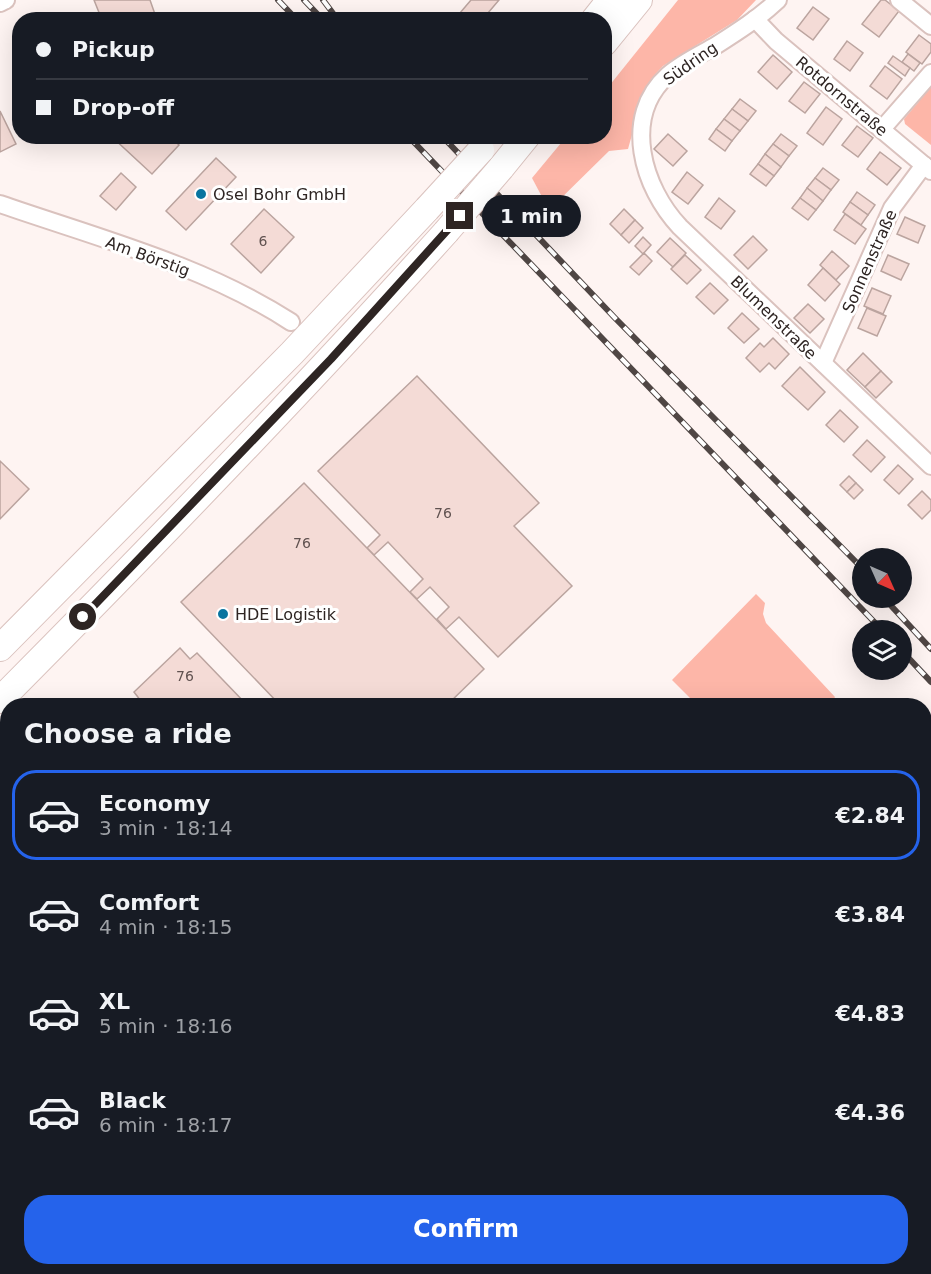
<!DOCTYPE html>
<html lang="en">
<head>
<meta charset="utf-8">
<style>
	body { margin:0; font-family:"DejaVu Sans",sans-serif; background:#20242c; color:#f1f3f6; height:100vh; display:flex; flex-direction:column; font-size:22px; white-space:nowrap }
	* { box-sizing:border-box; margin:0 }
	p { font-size:20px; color:#9ea1a6 }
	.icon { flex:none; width:33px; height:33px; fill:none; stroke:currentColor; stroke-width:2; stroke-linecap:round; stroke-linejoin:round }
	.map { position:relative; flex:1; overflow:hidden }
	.details { position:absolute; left:0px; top:698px; width:932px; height:578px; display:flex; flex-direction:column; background:#171b24; border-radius:24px 24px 0 0; box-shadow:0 6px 24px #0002 }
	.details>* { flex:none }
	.banner { position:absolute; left:12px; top:12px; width:600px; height:132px; border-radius:24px; box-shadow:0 6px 24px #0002; display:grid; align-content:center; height:132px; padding:0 24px; background:#171b24 }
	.needle { width:39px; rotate:135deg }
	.buttons { position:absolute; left:852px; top:548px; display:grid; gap:12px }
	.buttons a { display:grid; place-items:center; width:60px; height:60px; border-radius:50%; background:#171b24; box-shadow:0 6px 24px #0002; font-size:30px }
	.end { position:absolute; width:27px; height:27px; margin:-14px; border:8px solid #2e2523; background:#fff; box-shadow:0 0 0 3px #fff }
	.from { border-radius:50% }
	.bubble { position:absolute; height:42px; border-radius:21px; background:#171b24; box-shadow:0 6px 24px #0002; font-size:20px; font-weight:600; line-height:42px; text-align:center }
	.banner b { display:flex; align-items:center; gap:21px; height:57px; font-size:22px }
	.banner b+b { border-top:2px solid #363941 }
	.banner i { width:15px; height:15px; background:#f1f3f6 }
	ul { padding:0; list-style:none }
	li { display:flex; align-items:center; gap:18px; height:90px; margin:0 12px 9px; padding:0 12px; border:3px solid transparent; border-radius:24px }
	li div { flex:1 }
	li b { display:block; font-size:22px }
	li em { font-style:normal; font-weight:600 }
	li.selected { border-color:#2563eb }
	li>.icon { width:54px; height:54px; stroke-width:1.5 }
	h2 { padding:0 24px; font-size:27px; line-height:72px }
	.action { display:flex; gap:12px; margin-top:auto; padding:12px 24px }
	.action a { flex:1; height:69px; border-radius:24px; background:#2563eb; color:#fff; font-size:24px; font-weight:600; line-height:69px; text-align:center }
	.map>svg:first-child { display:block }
</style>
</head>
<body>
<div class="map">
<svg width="931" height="1274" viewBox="0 0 931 1274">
	<rect width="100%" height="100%" fill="#fef4f2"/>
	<!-- green -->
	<g fill="#fdb6a8">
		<polygon points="678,0 756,0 737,20 663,66 652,78 644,92 628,149 609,151 549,210 532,178 566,137 604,136 605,91"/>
		<polygon points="931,87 931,145 905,124 904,119"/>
		<polygon points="756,594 765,603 763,614 766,623 835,697 830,705 697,705 672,680"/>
	</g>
	<!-- building -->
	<g fill="#f4dbd6" stroke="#bba49f" stroke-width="1.5">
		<polygon points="94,0 150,0 157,20 102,20"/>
		<polygon points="471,0 499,0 482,20 454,20"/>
		<polygon points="881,0 885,0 899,11 879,37 862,24"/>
		<polygon points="813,7 829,19 813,40 797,28"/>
		<polygon points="919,35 931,44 931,52 922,64 906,52"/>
		<polygon points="847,41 863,53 850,71 834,59"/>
		<polygon points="908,54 920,63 914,71 902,62"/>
		<polygon points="773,55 792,72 777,89 758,72"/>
		<polygon points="893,56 910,68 905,76 888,63"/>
		<polygon points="885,66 902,79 887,99 870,86"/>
		<polygon points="804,82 820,94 805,113 789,101"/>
		<polygon points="740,99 756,111 748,121 732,109"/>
		<polygon points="826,107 842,119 823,145 807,133"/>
		<polygon points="732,109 748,121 740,131 724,119"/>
		<polygon points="0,111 16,144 0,152"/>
		<polygon points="724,119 740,131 732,141 716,129"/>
		<polygon points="857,126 873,138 858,157 842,145"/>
		<polygon points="716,129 732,141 725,151 709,139"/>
		<polygon points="668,134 687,151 673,166 654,149"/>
		<polygon points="781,134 797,146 789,156 773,144"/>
		<polygon points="111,136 170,136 179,145 152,174"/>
		<polygon points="773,144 789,156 781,167 765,154"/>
		<polygon points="880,152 901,168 887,185 867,169"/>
		<polygon points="765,154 781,167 774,176 758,164"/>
		<polygon points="216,158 236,177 186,230 166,211"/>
		<polygon points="758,164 774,176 766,186 750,174"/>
		<polygon points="823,168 839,180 831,190 815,178"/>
		<polygon points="687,172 703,185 688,204 672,192"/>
		<polygon points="121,173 136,187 116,210 100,196"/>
		<polygon points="815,178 831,190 823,201 807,188"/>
		<polygon points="807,188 823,201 816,210 800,198"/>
		<polygon points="857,192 875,205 868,215 850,202"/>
		<polygon points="719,198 735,211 721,229 705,217"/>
		<polygon points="800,198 816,210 808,220 792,208"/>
		<polygon points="850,202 868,215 861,225 843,212"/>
		<polygon points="264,209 294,237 261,273 231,244"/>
		<polygon points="624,209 635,220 621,235 610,224"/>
		<polygon points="845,214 866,229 855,244 834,230"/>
		<polygon points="905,217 925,226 918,243 897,234"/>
		<polygon points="635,220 643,228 629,243 621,235"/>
		<polygon points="753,236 767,250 748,269 734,255"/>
		<polygon points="643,237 651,245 643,254 635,246"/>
		<polygon points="670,238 686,253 673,267 657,252"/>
		<polygon points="832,251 849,266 836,280 820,265"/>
		<polygon points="644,253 652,261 639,275 630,267"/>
		<polygon points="685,255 701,270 687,284 671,269"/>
		<polygon points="888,255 909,264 901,280 881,271"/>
		<polygon points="823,268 840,284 825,301 808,285"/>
		<polygon points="710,283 728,300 714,314 696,297"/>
		<polygon points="872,288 891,296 883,314 864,306"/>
		<polygon points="808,304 824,319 810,333 794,318"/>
		<polygon points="867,308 886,316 877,336 858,328"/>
		<polygon points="742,313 759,329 744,343 728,328"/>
		<polygon points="773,338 789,354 775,369 769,363 760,372 746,358 760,343 764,347"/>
		<polygon points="863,353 881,371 865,387 847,370"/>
		<polygon points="800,367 825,392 808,410 782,386"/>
		<polygon points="881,371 892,382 876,398 865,387"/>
		<polygon points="417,376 539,503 514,526 572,586 498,657 459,617 446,629 437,619 449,607 430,587 417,599 410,592 423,579 388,542 374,555 367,548 380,535 318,471"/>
		<polygon points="840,410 858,427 844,442 826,425"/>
		<polygon points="867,440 885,457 871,472 853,455"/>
		<polygon points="0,461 29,489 0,519"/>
		<polygon points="898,465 913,479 899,494 884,480"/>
		<polygon points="849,476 856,483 847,492 840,485"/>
		<polygon points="304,483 484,669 447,705 280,705 181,602"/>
		<polygon points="856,483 863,490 854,499 847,492"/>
		<polygon points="922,491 931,500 931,510 922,519 908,505"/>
		<polygon points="180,648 190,659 197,653 247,705 144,705 134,692"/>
		<polygon points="8,885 8,908 0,900 0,892"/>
		<polygon points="0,916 8,924 8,947 0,954"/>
		<polygon points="8,997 8,1064 0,1056 0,1004"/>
		<polygon points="931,1093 931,1274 808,1274 801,1268 924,1268 924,1100"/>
		<polygon points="0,1128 8,1136 8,1143 0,1150"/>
		<polygon points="637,1268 704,1268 710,1274 643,1274"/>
	</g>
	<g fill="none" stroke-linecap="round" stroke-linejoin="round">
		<!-- minor casing -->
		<g stroke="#dac2be" stroke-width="20">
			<g id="minor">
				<path d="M778 0C759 18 737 32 715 46 699 55 682 63 668 75 621 117 643 188 680 227L931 466"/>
				<polyline points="899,0 931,26"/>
				<polyline points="0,3 6,0"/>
				<polyline points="755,19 776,41 931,171"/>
				<polyline points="882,129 931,73"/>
				<path d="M0 204C98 238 203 265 291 322"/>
				<polyline points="823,363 892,208 924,165"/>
				<polyline points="0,807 8,813"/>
				<polyline points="446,1268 452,1274"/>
				<polyline points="26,1274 33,1268"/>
			</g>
		</g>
		<!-- highway casing -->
		<g stroke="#dac2be" stroke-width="28">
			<g id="highway">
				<polyline points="594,20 610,0"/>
				<polyline points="604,43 639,0"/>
				<polyline points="501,168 527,136"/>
				<polyline points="0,648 292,353 427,209"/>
				<path d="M0 700C152 547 302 392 446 232"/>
			</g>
		</g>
		<!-- minor -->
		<use href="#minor" stroke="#fff" stroke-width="16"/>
		<!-- highway -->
		<use href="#highway" stroke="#fff" stroke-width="26"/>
		<!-- rail casing -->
		<g stroke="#4f4644" stroke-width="6">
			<g id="rail">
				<polyline points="278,0 297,20"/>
				<polyline points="304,0 323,20"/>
				<polyline points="323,0 338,20"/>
				<polyline points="408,136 882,630"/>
				<polyline points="442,136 615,318 862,568"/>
				<polyline points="883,597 931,649"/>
				<polyline points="902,651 931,682"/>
			</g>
		</g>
		<!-- rail -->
		<use href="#rail" stroke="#fff" stroke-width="4" stroke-dasharray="11" stroke-linecap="butt"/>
		<!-- highway-bridge casing -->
		<g stroke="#dac2be" stroke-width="28" stroke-linecap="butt">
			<g id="highway-bridge">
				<polyline points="427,209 481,150"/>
				<polyline points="446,232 501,168"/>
			</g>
		</g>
		<!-- highway-bridge -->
		<use href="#highway-bridge" stroke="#fff" stroke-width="26"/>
	</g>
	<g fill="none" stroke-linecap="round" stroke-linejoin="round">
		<!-- route -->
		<polyline stroke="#2e2523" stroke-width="8" points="83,617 331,359 460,216"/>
	</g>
	<!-- markers -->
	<g fill="#0975a0" stroke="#fff" stroke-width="2">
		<circle cx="201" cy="194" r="6"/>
		<circle cx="223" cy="614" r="6"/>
	</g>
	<g text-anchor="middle" stroke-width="6" stroke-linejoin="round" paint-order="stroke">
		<!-- number labels -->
		<g font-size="14" fill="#605250">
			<text x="263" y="246">6</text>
			<text x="443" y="518">76</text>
			<text x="302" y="548">76</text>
			<text x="185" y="681">76</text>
		</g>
		<!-- street labels -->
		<g font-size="16" fill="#2e2523" stroke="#fff">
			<text transform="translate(690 63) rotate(-35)" y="6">Südring</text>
			<text transform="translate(842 96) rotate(40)" y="6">Rotdornstraße</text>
			<text transform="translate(148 256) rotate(20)" y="6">Am Börstig</text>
			<text transform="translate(869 261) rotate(-66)" y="6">Sonnenstraße</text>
			<text transform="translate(774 317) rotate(44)" y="6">Blumenstraße</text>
		</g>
		<!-- poi labels -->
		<g font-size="16" fill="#2e2523" stroke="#fff" text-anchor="start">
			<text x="213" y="200">Osel Bohr GmbH</text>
			<text x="235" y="620">HDE Logistik</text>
		</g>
	</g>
</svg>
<div class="buttons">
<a><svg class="needle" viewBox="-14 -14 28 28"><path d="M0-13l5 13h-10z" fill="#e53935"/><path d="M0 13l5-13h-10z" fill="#9ea1a6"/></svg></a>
<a><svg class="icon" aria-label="layers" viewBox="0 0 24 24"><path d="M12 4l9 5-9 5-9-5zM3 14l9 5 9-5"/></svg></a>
</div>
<i class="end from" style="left:83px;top:617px"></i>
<i class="end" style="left:460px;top:216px"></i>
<div class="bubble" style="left:482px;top:195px;width:99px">1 min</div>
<div class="banner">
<b><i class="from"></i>Pickup</b>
<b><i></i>Drop-off</b>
</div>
<section class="details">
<h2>Choose a ride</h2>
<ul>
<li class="selected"><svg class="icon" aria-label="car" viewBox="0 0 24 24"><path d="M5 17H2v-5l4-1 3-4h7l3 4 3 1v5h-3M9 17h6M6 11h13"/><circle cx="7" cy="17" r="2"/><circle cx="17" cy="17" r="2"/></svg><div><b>Economy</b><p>3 min · 18:14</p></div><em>€2.84</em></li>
<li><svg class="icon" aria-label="car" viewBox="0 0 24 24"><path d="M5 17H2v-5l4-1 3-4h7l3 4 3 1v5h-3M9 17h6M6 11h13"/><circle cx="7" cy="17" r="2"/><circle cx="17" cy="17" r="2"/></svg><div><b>Comfort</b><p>4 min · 18:15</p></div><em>€3.84</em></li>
<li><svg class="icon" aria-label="car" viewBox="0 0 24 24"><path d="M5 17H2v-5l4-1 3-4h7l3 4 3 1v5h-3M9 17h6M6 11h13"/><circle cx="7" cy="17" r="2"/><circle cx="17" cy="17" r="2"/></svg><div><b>XL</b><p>5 min · 18:16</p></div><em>€4.83</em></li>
<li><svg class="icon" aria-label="car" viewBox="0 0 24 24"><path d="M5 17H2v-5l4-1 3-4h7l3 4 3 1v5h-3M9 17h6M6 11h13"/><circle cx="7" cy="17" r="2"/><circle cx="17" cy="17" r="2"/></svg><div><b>Black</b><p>6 min · 18:17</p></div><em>€4.36</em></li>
</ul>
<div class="action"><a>Confirm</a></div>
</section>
</div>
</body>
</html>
